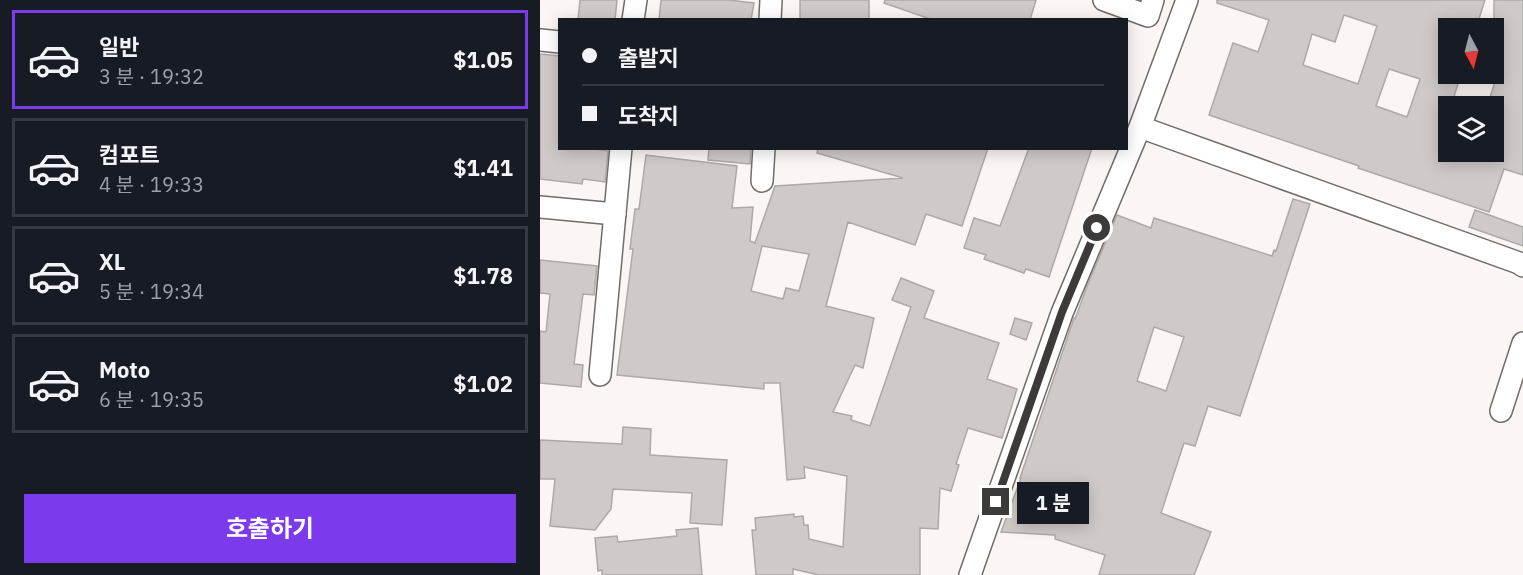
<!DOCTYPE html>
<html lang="ko">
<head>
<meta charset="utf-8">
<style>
	body { margin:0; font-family:"IBM Plex Sans","Noto Sans KR",sans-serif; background:#242831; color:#f1f3f6; height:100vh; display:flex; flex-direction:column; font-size:22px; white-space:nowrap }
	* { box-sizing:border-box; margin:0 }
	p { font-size:20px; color:#9ea1a6 }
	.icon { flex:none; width:33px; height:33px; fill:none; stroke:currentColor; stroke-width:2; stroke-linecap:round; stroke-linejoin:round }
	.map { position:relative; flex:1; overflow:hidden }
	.details { display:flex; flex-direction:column; background:#171b24; width:540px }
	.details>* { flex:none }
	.top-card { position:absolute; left:18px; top:18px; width:570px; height:132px; border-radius:0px; box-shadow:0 3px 15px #0003; display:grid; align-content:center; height:132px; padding:0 24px; background:#171b24 }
	.needle { width:39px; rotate:173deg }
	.controls { position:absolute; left:898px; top:18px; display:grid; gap:12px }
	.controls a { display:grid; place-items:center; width:66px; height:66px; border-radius:0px; background:#171b24; box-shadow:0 3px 15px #0003; font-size:30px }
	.end { position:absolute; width:27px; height:27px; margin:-14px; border:8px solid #3d3b3a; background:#fff; box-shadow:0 0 0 3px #fff }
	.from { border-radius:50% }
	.bubble { position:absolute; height:42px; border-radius:0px; background:#171b24; box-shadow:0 3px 15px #0003; font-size:20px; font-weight:700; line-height:42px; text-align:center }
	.top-card b { display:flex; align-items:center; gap:21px; height:57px; font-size:22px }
	.top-card b+b { border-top:2px solid #363941 }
	.top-card i { width:15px; height:15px; background:#f1f3f6 }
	ul { padding:10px 0 0; list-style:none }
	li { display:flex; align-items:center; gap:18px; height:99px; margin:0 12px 9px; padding:0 12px; border:3px solid #363941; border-radius:0px }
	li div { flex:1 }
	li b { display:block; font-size:22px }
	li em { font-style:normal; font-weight:700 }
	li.current { border-color:#7c3aed }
	li>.icon { width:54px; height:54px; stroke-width:1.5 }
	.cta { display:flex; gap:12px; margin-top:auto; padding:12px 24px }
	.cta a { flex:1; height:69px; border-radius:0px; background:#7c3aed; color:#fff; font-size:24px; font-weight:700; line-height:69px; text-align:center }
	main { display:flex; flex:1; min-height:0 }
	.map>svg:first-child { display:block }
</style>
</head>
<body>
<main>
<section class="details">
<ul>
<li class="current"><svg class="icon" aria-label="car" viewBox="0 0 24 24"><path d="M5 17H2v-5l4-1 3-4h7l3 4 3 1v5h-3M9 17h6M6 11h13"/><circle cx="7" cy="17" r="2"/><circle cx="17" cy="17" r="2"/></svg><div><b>일반</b><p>3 분 · 19:32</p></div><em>$1.05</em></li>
<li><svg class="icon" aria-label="car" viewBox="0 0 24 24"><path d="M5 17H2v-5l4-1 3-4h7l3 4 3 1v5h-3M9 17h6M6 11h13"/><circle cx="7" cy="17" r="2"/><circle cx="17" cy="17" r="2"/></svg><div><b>컴포트</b><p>4 분 · 19:33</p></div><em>$1.41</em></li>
<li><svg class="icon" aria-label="car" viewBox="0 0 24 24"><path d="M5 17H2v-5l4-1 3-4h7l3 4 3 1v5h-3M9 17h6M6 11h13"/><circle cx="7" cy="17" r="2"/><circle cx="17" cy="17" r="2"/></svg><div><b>XL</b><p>5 분 · 19:34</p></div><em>$1.78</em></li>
<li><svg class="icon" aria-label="car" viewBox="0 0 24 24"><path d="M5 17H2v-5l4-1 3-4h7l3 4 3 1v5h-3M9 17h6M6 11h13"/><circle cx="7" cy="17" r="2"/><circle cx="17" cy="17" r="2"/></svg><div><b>Moto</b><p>6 분 · 19:35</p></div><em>$1.02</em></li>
</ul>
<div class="cta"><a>호출하기</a></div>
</section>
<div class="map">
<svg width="983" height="575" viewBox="0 0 983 575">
	<rect width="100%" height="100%" fill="#fbf6f3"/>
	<!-- building -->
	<g fill="#cfcac7" stroke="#ada9a6" stroke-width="1.5" fill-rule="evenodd">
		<polygon points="40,0 77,0 75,20 38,20"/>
		<polygon points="121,0 189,0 214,3 211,20 119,20"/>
		<rect x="260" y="0" width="69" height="20"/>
		<polygon points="345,0 496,0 490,20 393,20 344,3"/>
		<path d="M677 0H945L936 28H909V74H921L911 106H909V152H954V106H947L961 64 954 62V0H983V175L964 169 949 212 818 168 819 166 669 115 693 43 718 52 729 20 677 3ZM804 15 837 26 818 84 763 65 772 34 795 42ZM849 69 880 79 867 117 836 106Z"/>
		<polygon points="0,54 20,56 20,148 50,148 68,151 65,182 43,179 42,184 0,179"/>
		<polygon points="169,148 211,148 210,164 168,160"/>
		<path d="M278 148H448L422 226 386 214 375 245 308 222 286 306 334 318 323 368 315 365 293 412 312 416 311 420 330 426 371 307 352 300 361 278 394 291 384 318 459 343 447 379 477 389 462 438 428 428 416 464 419 465 411 491 400 488 398 529 380 528V575H279L253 569V575H216L212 530H216L215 518 254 514V517L263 516 264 525H268L269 539 303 547 307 476 264 467 265 478 247 480 240 383H224V389L77 375 93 249H90L95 209H99L106 155 197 166 192 208 213 207 210 241 215 243 235 186 363 178 277 153ZM222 246 269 254 259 291 246 288 243 299 211 291Z"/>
		<polygon points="489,148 552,148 509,277 486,269 484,273 444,259 446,255 424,248 434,218 460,226"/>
		<path d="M753 199 770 204 700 416 668 406 655 446 644 443 621 513 671 532 654 575H559L565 555 515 539V535L461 532 481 478H480L534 318 535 319 548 284 577 215 611 228 614 218 732 256 734 250 736 251ZM614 327 644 337 626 391 597 381Z"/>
		<polygon points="935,210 983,227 983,246 929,227"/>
		<polygon points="0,260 57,266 54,295 43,294 34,364 43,365 41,387 0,383 0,331 6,332 10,294 0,293"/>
		<polygon points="475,318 492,323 486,340 470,334"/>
		<polygon points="83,427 111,429 110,455 187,460 182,525 150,523 152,493 73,489 71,509 55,530 10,526 15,479 0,479 0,440 82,444"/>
		<polygon points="158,528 162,575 62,575 62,570 58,571 55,538 77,536 78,542 137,536 136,530"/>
	</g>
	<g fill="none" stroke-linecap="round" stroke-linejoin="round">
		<!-- minor casing -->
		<g stroke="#706c69" stroke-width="24">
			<g id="minor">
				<polyline points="564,0 608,16 613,0"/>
				<polyline points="93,20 96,0"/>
				<polyline points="230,20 231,0"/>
				<polyline points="0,40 20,42"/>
				<polyline points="600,127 979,263 983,266"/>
				<polyline points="222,181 224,148"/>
				<polyline points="0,207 75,214"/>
				<polyline points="60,375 81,148"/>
				<polyline points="961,411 983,343"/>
				<polyline points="430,575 522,313 600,127 647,0"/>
			</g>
		</g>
		<!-- minor -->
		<use href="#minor" stroke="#fff" stroke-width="21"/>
	</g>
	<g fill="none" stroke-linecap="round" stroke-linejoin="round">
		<!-- route -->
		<polyline stroke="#3d3b3a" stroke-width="8" points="456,502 522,312 557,228"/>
	</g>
</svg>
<div class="controls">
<a><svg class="needle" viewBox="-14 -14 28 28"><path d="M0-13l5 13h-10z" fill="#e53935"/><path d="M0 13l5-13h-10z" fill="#9ea1a6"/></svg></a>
<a><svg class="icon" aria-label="layers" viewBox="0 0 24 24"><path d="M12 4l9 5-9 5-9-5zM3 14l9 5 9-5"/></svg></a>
</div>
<i class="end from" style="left:557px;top:228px"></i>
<i class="end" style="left:456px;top:502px"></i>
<div class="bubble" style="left:477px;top:482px;width:72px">1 분</div>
<div class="top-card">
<b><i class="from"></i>출발지</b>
<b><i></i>도착지</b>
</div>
</div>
</main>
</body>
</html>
